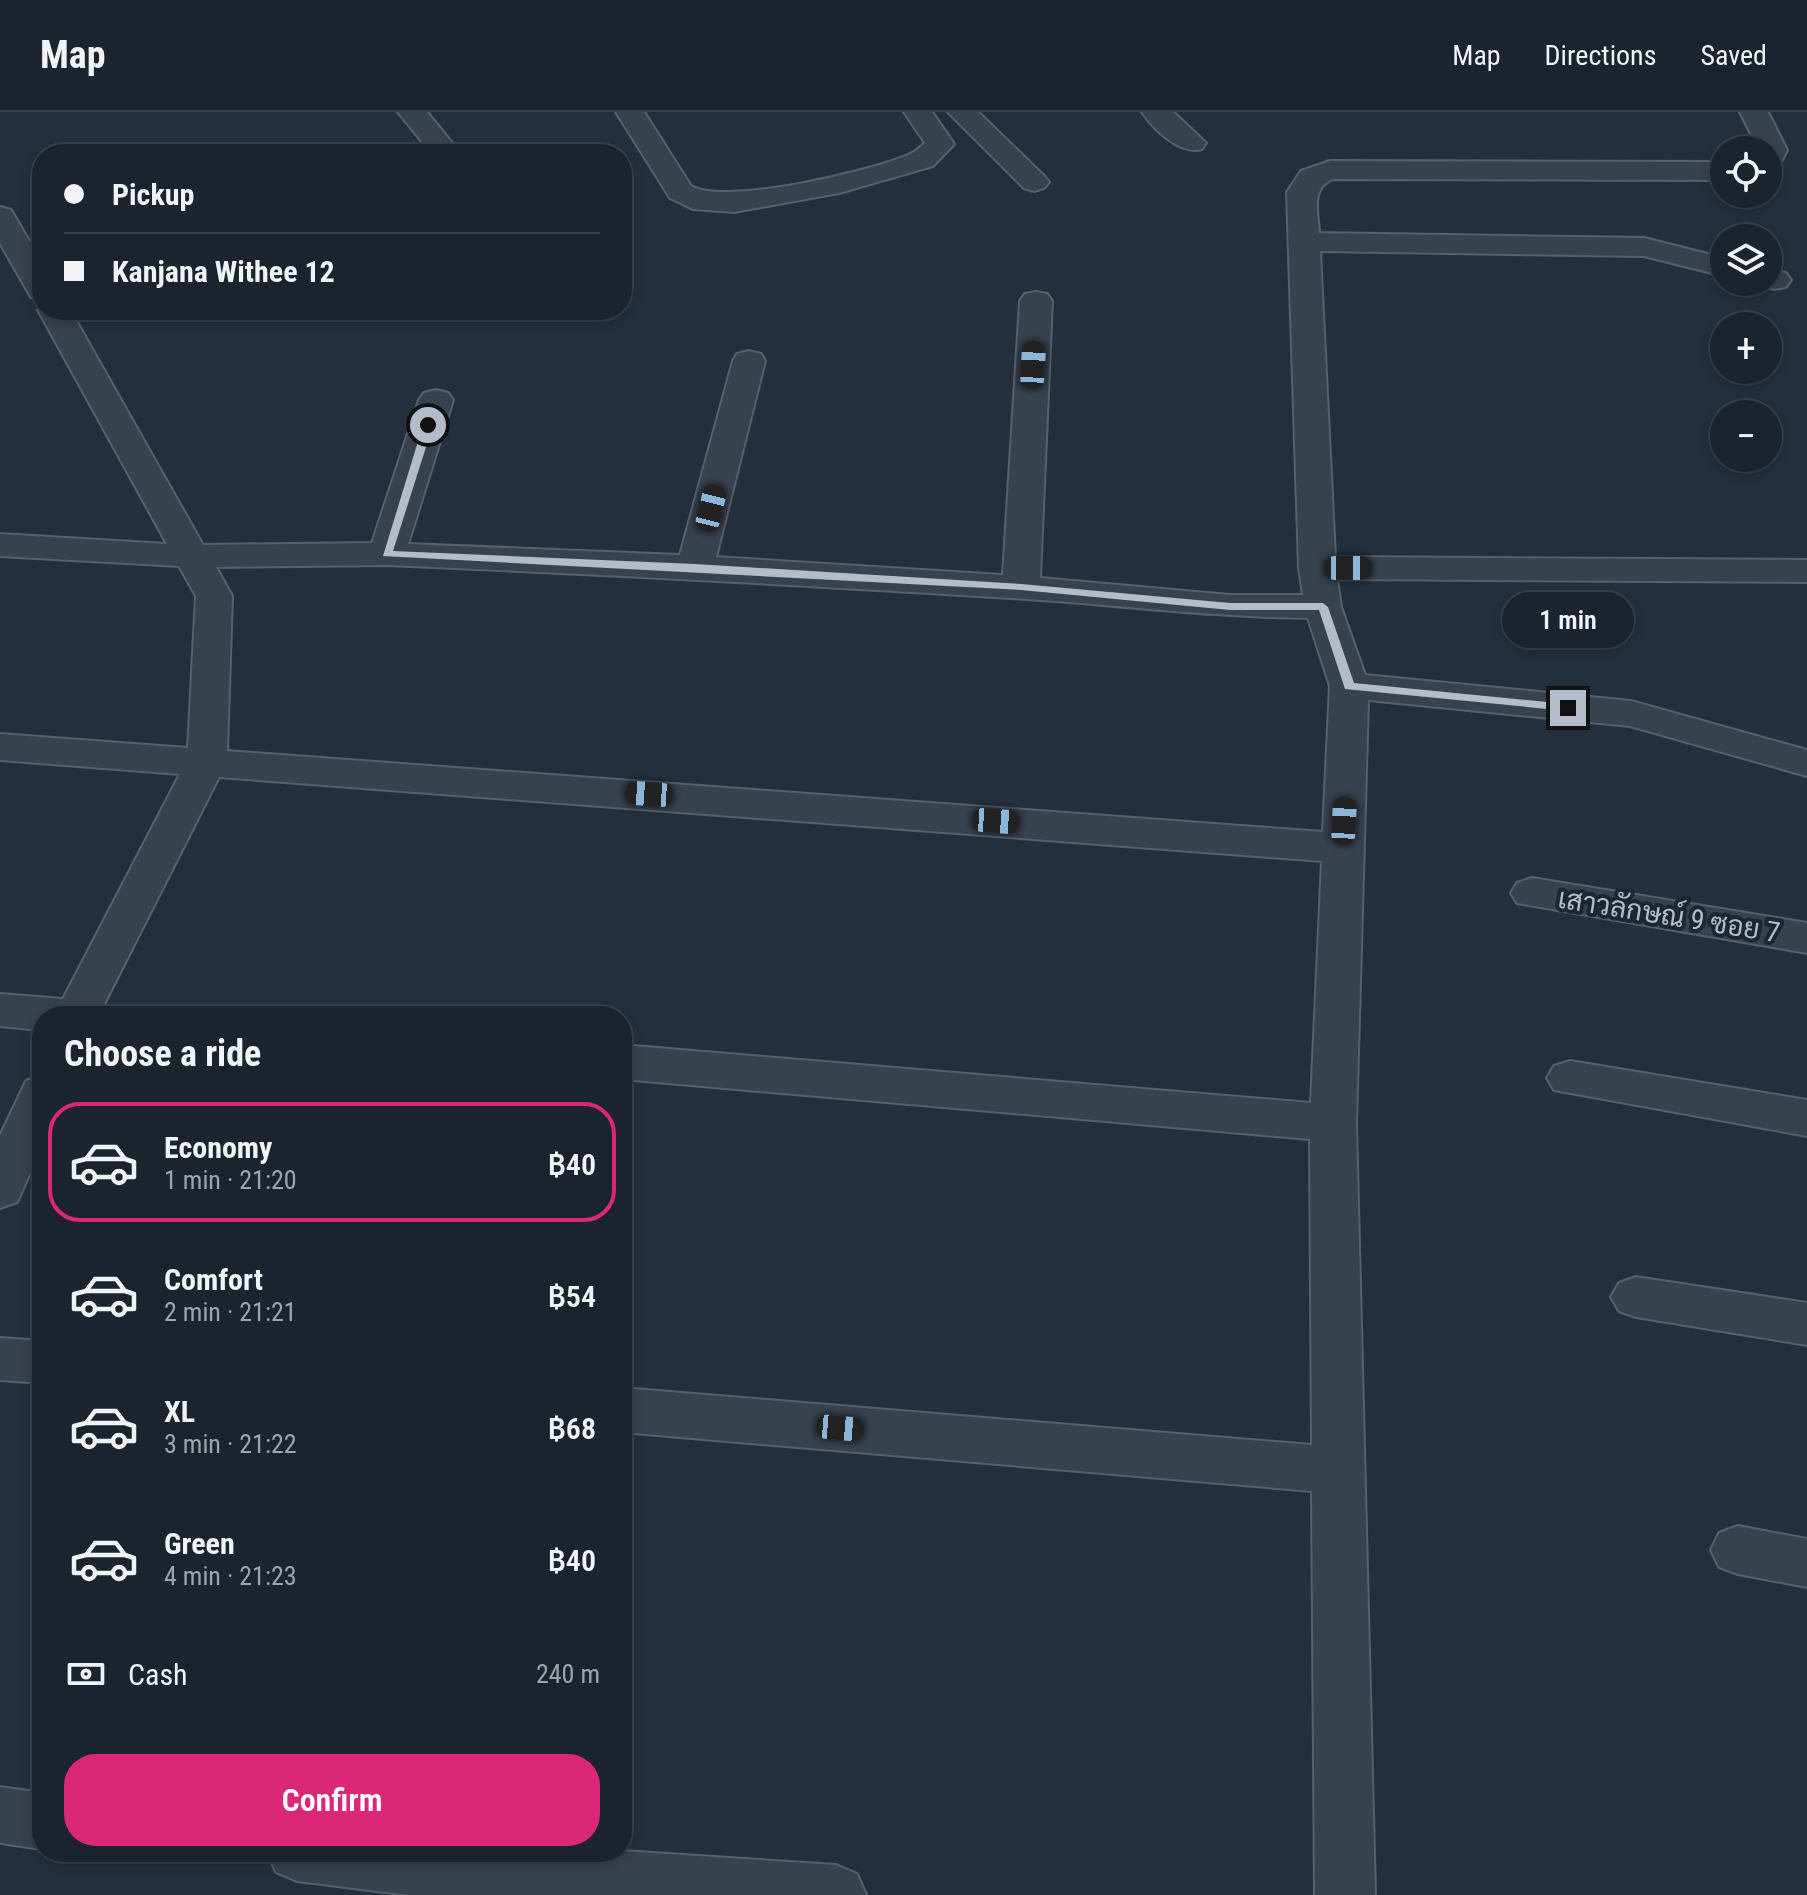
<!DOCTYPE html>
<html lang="en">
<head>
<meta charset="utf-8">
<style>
	body { margin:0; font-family:"Roboto Condensed",Sarabun,sans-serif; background:#242b36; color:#f1f3f6; height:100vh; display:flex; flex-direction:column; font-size:30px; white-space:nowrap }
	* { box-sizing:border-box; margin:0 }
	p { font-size:26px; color:#a0a4aa }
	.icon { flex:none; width:44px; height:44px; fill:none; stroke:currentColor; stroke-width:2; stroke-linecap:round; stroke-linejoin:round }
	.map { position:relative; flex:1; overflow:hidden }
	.side { position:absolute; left:32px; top:894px; width:600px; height:856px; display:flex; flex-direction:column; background:#1b232e; border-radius:32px; box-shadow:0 4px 12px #0003,0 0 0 2px #39404a }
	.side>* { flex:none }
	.guide { position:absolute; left:32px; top:32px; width:600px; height:176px; border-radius:32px; box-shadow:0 4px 12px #0003,0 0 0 2px #39404a; display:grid; align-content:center; height:176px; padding:0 32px; background:#1b232e }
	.controls { position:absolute; left:1710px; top:24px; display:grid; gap:16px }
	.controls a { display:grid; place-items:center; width:72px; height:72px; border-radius:50%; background:#1b232e; box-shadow:0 4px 12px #0003,0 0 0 2px #39404a; font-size:40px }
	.end { position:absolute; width:36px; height:36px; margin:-18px; border:10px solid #b4bcc9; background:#111; box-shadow:0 0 0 4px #111 }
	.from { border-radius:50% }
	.bubble { position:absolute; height:56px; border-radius:28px; background:#1b232e; box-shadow:0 4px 12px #0003,0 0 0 2px #39404a; font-size:26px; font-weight:600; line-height:56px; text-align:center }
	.car { position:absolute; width:24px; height:48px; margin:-24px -12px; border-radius:10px; box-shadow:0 0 6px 2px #0007; background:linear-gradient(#222 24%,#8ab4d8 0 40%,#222 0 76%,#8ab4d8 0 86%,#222 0) }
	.guide b { display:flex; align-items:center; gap:28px; height:76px; font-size:30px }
	.guide b+b { border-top:2px solid #39404a }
	.guide i { width:20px; height:20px; background:#f1f3f6 }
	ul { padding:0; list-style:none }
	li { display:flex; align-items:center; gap:24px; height:120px; margin:0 16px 12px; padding:0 16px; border:4px solid transparent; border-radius:32px }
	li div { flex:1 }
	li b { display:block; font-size:30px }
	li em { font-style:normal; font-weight:600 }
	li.current { border-color:#db2777 }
	li>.icon { width:72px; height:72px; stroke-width:1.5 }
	h2 { padding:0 32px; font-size:36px; line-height:96px }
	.pay { display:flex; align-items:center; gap:20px; height:88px; padding:0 32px; font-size:30px }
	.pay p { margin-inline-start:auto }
	.action { display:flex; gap:16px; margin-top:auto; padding:16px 32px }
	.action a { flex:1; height:92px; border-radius:32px; background:#db2777; color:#fff; font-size:32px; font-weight:600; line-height:92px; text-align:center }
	header { display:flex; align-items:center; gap:48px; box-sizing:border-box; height:112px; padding:0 40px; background:#1b232e; border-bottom:2px solid #39404a }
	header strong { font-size:38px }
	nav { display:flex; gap:44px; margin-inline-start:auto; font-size:28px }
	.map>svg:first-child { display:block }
</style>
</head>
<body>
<header>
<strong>Map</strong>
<nav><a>Map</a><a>Directions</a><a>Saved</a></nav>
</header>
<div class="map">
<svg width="1807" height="1783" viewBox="0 0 1807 1783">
	<rect width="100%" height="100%" fill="#242f3e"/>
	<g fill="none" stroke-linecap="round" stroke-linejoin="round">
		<!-- minor casing -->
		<g stroke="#565f6c" stroke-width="4">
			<g id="minor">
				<polygon points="398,0 427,0 461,42 432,42"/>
				<path d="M616 0H644L691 74C724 94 873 59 910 42 916 40 920 35 925 31L904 0H932L954 32 933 54 839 81 734 100 693 97 670 86Z"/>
				<polygon points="948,0 978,0 1044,64 1049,70 1044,76 1034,79 1024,76"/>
				<path d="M1142 0H1173L1206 31 1202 37C1180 43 1154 18 1142 0Z"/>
				<polygon points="1740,0 1768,0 1787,38 1778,56 1768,59 1768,38 1759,38"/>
				<path d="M1330 49 1724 50V68L1333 67C1310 76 1318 100 1319 121L1644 126 1724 146V164L1644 144 1320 139 1335 445 1807 448V470L1337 467 1341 495 1365 563 1631 589 1807 638V664L1630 614 1368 588 1356 1011 1375 1783H1315L1312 1379 622 1320V1276L1312 1333 1310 1027 622 967V933L1311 991 1322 749 219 665 98 904H42V918L0 914V882L63 887 180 662 0 648V622L188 636 196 484 179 454 0 444V422L167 432 38 198 42 192V198H70L203 433 372 431 419 288 424 281 436 278 448 281 453 288 408 432 680 443 733 249 737 242 749 239 761 242 765 249 716 445 1003 463 1020 189 1025 182 1036 180 1047 182 1052 189 1040 466 1230 483H1303L1299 456 1287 80 1301 59ZM387 453C595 462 803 473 1011 486 1111 492 1209 505 1308 506L1330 574 1323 720 227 639 232 484 216 455Z"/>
				<polygon points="0,95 11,98 42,151 42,187 31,185 0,131"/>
				<polygon points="1768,157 1786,161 1791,168 1786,175 1775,177 1757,173 1755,170 1768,170"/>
				<polygon points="1532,766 1807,811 1807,841 1517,791 1511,781 1517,771"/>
				<polygon points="1570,949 1807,988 1807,1024 1554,978 1547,966 1554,954"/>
				<polygon points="42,964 42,1034 17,1090 0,1096 0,1024 26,969"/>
				<polygon points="1636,1165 1807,1191 1807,1233 1636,1205 1619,1199 1611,1185 1619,1171"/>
				<polygon points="0,1226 42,1229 42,1271 0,1268"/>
				<polygon points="1738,1414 1807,1427 1807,1475 1738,1462 1719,1455 1711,1438 1719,1421"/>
				<polygon points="0,1675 42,1681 42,1737 0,1731"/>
				<polygon points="622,1739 836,1753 857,1762 866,1783 409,1783 297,1769 276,1760 267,1740"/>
			</g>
		</g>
		<!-- minor -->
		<use href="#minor" fill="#38414e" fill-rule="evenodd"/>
	</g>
	<!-- route -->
	<polygon fill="#b4bcc9" points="428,310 433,313 393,439 695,452 1021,472 1230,491 1323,491 1328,495 1354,571 1568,592 1574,596 1568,599 1345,577 1319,498 1230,498 1021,478 383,444 423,313"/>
	<g text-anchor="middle" stroke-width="8" stroke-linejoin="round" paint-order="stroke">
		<!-- street labels -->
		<g font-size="28" fill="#b4bcc9" stroke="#1d2633">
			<text transform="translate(1669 803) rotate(9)" y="10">เสาวลักษณ์ 9 ซอย 7</text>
		</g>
	</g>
</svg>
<div class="controls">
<a><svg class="icon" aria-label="locate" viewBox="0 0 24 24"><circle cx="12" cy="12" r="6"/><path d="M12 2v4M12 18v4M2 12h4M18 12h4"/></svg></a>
<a><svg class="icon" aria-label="layers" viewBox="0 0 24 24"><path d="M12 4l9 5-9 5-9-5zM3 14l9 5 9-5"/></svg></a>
<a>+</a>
<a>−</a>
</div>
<i class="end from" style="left:428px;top:313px"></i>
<i class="end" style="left:1568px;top:596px"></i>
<div class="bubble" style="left:1502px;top:480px;width:132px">1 min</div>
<i class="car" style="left:1033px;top:253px;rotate:3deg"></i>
<i class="car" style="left:711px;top:396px;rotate:14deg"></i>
<i class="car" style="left:1348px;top:456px;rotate:90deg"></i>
<i class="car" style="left:649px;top:682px;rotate:274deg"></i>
<i class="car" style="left:996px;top:709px;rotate:94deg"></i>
<i class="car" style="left:1344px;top:709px;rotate:3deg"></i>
<i class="car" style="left:840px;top:1316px;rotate:95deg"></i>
<div class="guide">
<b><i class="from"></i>Pickup</b>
<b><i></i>Kanjana Withee 12</b>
</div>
<section class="side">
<h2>Choose a ride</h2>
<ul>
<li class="current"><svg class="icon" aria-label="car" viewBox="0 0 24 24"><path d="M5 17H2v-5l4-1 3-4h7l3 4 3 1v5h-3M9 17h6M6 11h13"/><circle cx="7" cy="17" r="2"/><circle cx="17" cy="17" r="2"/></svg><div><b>Economy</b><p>1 min · 21:20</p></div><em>฿40</em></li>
<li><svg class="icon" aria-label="car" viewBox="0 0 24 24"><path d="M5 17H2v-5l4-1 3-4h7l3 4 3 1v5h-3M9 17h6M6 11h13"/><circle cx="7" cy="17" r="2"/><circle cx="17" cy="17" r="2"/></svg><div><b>Comfort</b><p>2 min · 21:21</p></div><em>฿54</em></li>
<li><svg class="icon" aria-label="car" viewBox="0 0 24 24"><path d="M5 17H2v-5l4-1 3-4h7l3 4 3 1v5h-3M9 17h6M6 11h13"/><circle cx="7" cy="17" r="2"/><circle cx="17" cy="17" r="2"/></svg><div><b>XL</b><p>3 min · 21:22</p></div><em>฿68</em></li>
<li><svg class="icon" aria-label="car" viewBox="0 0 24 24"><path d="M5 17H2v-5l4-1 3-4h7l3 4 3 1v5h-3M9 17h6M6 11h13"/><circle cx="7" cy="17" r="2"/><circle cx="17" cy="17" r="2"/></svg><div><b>Green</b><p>4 min · 21:23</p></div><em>฿40</em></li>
</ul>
<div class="pay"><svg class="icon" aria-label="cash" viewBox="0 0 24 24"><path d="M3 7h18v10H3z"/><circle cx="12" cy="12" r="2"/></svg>Cash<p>240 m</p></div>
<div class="action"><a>Confirm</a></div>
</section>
</div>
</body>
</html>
